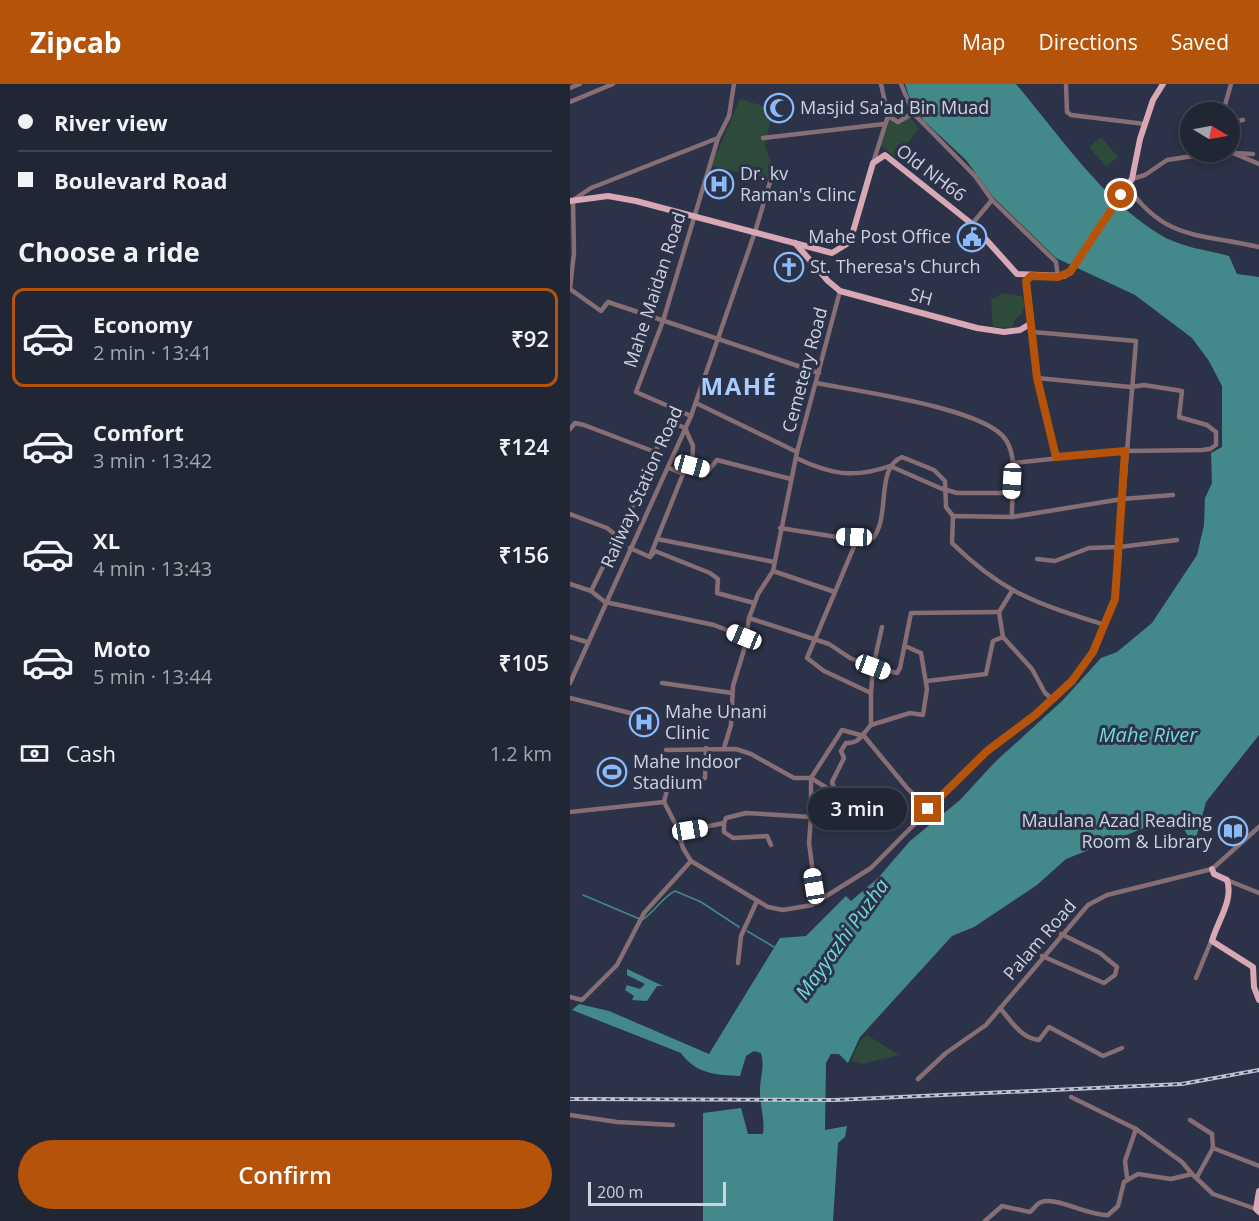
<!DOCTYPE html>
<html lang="en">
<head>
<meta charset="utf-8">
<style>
	body { margin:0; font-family:"Open Sans",sans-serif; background:#292e3d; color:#f1f3f6; height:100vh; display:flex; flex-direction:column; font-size:22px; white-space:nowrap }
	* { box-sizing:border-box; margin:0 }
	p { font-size:20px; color:#a2a5ad }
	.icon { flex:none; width:33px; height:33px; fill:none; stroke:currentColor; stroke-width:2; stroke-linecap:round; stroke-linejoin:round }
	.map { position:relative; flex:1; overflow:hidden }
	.drawer { display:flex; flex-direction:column; background:#212635; width:570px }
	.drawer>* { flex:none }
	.top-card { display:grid; align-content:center; height:132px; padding:0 18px; background:#212635 }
	.needle { width:39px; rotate:100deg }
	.fabs { position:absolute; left:610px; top:18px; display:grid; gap:12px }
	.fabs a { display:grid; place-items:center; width:60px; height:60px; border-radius:50%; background:#212635; box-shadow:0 3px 9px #0003,0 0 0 2px #3e4350; font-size:30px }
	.scale { position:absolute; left:18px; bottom:15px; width:138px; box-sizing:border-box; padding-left:6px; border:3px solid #ced3e1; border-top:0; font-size:16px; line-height:21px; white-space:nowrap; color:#ced3e1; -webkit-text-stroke:4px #2c3247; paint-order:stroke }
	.end { position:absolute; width:27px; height:27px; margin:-14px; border:8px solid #b45309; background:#fff; box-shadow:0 0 0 3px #fff }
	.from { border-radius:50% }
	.bubble { position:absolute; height:42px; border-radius:21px; background:#212635; box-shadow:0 3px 9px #0003,0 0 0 2px #3e4350; font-size:20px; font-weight:600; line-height:42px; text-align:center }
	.car { position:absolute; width:18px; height:36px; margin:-18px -9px; border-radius:8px; box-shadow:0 0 4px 2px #0007; background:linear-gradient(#fff 24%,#345 0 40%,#fff 0 76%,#345 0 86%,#fff 0) }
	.top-card b { display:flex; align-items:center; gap:21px; height:57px; font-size:22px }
	.top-card b+b { border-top:2px solid #3e4350 }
	.top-card i { width:15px; height:15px; background:#f1f3f6 }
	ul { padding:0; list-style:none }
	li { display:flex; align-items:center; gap:18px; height:99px; margin:0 12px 9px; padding:0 6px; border:3px solid transparent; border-radius:12px }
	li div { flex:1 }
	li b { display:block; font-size:22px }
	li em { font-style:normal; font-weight:600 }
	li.active { border-color:#b45309 }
	li>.icon { width:54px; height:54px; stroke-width:1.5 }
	h2 { padding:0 18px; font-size:27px; line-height:72px }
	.pay { display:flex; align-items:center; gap:15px; height:66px; padding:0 18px; font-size:22px }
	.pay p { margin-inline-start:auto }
	.button { display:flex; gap:12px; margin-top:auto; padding:12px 18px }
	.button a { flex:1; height:69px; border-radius:36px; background:#b45309; color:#fff; font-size:24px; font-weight:600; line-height:69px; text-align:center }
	header { display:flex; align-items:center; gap:36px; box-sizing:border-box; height:84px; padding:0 30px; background:#b45309; color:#fff }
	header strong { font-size:28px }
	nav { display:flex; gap:33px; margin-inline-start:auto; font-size:21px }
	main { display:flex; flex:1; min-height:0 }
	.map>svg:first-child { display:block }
</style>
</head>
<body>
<header>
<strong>Zipcab</strong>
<nav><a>Map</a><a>Directions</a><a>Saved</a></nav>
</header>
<main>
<section class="drawer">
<div class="top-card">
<b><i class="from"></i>River view</b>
<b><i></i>Boulevard Road</b>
</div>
<h2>Choose a ride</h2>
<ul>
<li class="active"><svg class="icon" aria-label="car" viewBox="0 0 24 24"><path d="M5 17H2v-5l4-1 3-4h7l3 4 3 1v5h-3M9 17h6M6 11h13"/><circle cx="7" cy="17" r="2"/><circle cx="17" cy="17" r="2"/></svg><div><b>Economy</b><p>2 min · 13:41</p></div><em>₹92</em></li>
<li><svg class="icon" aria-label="car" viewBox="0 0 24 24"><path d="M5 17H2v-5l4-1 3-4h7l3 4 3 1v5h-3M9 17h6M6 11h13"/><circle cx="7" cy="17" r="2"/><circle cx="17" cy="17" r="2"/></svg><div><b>Comfort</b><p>3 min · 13:42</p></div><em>₹124</em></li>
<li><svg class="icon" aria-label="car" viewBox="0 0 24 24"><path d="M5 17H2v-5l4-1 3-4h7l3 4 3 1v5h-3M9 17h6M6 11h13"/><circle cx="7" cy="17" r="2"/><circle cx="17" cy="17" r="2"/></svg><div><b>XL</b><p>4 min · 13:43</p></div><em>₹156</em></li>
<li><svg class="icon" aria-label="car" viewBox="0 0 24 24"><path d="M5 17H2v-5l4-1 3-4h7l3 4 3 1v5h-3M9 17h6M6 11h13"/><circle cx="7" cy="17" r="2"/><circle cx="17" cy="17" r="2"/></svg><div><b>Moto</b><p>5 min · 13:44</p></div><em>₹105</em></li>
</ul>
<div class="pay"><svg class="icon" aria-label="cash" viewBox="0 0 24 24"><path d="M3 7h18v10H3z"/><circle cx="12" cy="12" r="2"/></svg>Cash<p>1.2 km</p></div>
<div class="button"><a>Confirm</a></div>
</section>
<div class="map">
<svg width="689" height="1137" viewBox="0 0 689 1137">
	<rect width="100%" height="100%" fill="#2c3247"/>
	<!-- green -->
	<g fill="#2d4a3a">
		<polygon points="170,15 203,25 195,62 201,77 198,95 141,82"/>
		<polygon points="339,32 349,45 326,74 310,61 318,34 327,40"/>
		<polygon points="531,53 548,73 536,83 519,63"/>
		<polygon points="432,209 452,212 455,219 452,230 445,235 442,244 423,243 421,216"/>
		<polygon points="297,951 329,971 292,980 281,977 290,957"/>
	</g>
	<!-- water -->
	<g fill="#44898a">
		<path d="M335 0H446C490 52 531 114 589 150 609 163 637 166 659 172L667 190 689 193V651L636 718 624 761 618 759 617 750 611 740 599 737 589 738 496 775 467 801 404 843 382 852 290 953 278 979 269 970H261L256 979 255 1046 277 1042 275 1053 268 1059 263 1137H133V1029L171 1024 178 1050H193C195 1035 190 1022 190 1007 190 993 195 983 191 969L184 967 176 972 170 992C146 991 126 990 111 969L2 926 9 920 39 927 139 970 210 854 236 852 276 812 281 817 308 794 340 757 390 716 425 678 492 617 531 574 547 568 582 539 627 471 634 441 635 414 642 399 641 369 652 363V302L639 277 622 254 565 211 486 174 423 113 396 76 353 36 340 15Z"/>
		<polygon points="57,885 93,902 87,902 77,917 62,916 64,912 55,906 57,901 70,905 75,900 57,891"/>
	</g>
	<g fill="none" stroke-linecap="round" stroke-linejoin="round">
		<!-- stream -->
		<g stroke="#44898a" stroke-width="1.5">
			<path d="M13 811 72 836C85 828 91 814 105 807L131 818 169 843"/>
			<polyline points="177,847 204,863"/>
		</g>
		<!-- minor -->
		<g stroke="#866e74" stroke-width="4.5">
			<polyline points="331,0 343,29 405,92 422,116 486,178 488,193"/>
			<polyline points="496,0 497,28 501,31 575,40"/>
			<polyline points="0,4 10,0"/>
			<polyline points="0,18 43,0"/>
			<polyline points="653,28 661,0"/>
			<polyline points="318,32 328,38 343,29"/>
			<polyline points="660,38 673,36"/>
			<polyline points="193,54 314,40"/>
			<polyline points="648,68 663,69 689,80"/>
			<polyline points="663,69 683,70"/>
			<polyline points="303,79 318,32 311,0"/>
			<polyline points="562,95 575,91 597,76 649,68"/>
			<path d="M557 102C596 158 631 149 689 163"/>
			<polyline points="402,140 422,116"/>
			<polyline points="0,204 4,169 3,116 21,104 148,54"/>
			<polyline points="0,205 31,227 38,218 249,289"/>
			<polyline points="462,246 467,294 486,373"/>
			<path d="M246 299C286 307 416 324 436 356 449 376 441 411 442 433"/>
			<polyline points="126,319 227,368 270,207"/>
			<polyline points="121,332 66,308 93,237 148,54 159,32 164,0"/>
			<polyline points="0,345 5,339 14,341 85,368"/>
			<polyline points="227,368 203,487 265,508 237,574 254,587 301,609 301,641"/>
			<path d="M226 374C260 390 283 395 320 382L370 404 387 409H441"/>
			<polyline points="443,379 555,367 632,366 640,365 646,361 646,348 637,341 609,333 612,307 574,301 561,303 467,294"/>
			<polyline points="0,430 37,444 47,452"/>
			<path d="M210 444 267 453 303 454C321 432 305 384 332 373L364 386 375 397 376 423 383 432"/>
			<polyline points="87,455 204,478"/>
			<polyline points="60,464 80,473 85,467 140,489 148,495 147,509 184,519"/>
			<polyline points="81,470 113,390 99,384"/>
			<polyline points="467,475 485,477 519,464 549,463 607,456"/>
			<polyline points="0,500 21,507 35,518 144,541 174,553"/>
			<polyline points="21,507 59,430 97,341 101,338 115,344 123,362 122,382 138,387 147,376 221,395"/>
			<polyline points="442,507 429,528 433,553 462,585 475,609 482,615"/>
			<polyline points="265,508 288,453"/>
			<polyline points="179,534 188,510 203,487"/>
			<path d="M535 541C468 520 434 510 382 459L383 432 442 433 552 415 603 411"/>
			<polyline points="0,553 17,558"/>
			<polyline points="357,597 416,590 423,557 433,553"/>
			<polyline points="0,599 121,332 185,148 203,88"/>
			<polyline points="92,599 162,609"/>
			<polyline points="301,609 303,583 327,589 330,584 341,529 429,528"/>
			<polyline points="0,614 64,630"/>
			<polyline points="154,664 161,641 163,602 174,566 179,534 259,560 280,574 303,583 312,543"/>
			<polyline points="96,666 166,665 181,670 224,694 241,694 265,709"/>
			<polyline points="94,718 99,698 126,698 135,694 136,664"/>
			<polyline points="0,728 94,718 106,741 113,764 121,777 198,823 213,826 242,821 301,784 417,667 465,631 502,597 523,568 545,515 566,257 463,248"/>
			<polyline points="241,733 241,694 272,646 294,652 337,704 358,725"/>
			<polyline points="154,739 156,734 176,729 241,733 239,759 247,819"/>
			<polyline points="106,741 120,746 154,739 154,748 163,754 197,752 201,761"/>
			<path d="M300 742C283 730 268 718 262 698L274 674 271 667 276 659C290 660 293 649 301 641L340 629 353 631 357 605 351 569 335 562"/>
			<polyline points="657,796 689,809"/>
			<polyline points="472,872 534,899 545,891 547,883 530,869 491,850"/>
			<polyline points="168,879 171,852 187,817"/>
			<polyline points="626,894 642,855"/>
			<polyline points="0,913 12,916 47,881 74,829 121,777"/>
			<path d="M430 924C441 937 451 954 469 956L479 943 533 972 552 964"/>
			<polyline points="348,995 376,969 416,941 518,821 537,811 642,785 689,743"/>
			<polyline points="501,1013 566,1045 555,1077 557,1093"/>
			<polyline points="0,1031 47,1038 103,1041"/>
			<polyline points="620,1036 642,1050 643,1064 627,1093"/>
			<polyline points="566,1045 612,1078 622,1090"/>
			<polyline points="643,1064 689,1082"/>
			<path d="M415 1137 432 1122 460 1128C464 1125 466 1120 471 1118 485 1112 519 1132 538 1131L548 1122 554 1098 568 1090 601 1095 622 1090 643 1110 686 1125"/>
		</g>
		<!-- major -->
		<g stroke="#d8a8b4" stroke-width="6">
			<polyline points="0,117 38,112 66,117 262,169 280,158 303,79 315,71 402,140 447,190 494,192 500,188 562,95 570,55 583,16 593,0"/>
			<polyline points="225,159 258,197 270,207 407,244 434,248 450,246 460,240 461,235 456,197 461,192"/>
			<path d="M642 785 644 790 657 796C664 816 647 838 642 857L683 883 684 903 689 916"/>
			<polyline points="689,1107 686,1125 689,1128"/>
		</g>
		<!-- rail casing -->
		<g stroke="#bdc3d1" stroke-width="4">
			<polyline id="rail" points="0,1015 265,1016 612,1000 689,986"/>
		</g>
		<!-- rail -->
		<use href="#rail" stroke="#2c3247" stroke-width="1.5" stroke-dasharray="4.5" stroke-linecap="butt"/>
	</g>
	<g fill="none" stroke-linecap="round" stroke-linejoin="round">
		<!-- route -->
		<polyline stroke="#b45309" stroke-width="8" points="358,725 417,667 465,631 502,597 523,568 545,515 555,367 486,373 467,294 456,197 461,192 488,193 500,188 551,111"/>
	</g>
	<!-- icons -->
	<defs>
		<g id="mosque-ring" transform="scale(1.5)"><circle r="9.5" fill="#2c3247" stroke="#8abafc" stroke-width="1.5"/><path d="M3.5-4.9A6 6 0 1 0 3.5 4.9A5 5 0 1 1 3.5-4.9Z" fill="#8abafc"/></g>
		<g id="hospital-ring" transform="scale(1.5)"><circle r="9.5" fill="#2c3247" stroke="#8abafc" stroke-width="1.5"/><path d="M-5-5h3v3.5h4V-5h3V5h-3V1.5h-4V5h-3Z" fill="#8abafc"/></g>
		<g id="civic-ring" transform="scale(1.5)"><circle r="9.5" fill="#2c3247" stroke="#8abafc" stroke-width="1.5"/><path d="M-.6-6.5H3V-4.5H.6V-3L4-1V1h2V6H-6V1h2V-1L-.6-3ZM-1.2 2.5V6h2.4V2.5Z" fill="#8abafc"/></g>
		<g id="church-ring" transform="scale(1.5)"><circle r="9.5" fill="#2c3247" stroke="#8abafc" stroke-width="1.5"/><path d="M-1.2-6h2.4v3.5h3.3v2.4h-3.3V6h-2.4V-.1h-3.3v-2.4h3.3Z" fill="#8abafc"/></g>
		<g id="stadium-ring" transform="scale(1.5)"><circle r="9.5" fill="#2c3247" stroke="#8abafc" stroke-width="1.5"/><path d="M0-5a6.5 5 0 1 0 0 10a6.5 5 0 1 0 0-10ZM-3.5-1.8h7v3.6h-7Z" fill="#8abafc"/></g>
		<g id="library-ring" transform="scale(1.5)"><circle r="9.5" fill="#2c3247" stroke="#8abafc" stroke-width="1.5"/><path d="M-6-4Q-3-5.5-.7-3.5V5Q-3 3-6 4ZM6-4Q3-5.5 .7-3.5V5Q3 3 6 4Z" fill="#8abafc"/></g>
	</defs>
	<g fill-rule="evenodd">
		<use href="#mosque-ring" x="209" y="24"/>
		<use href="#hospital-ring" x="149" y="100"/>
		<use href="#civic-ring" x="402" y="153"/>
		<use href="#church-ring" x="219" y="183"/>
		<use href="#hospital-ring" x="74" y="638"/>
		<use href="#stadium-ring" x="42" y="688"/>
		<use href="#library-ring" x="663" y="747"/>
	</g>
	<g text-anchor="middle" stroke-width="6" stroke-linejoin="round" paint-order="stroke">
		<!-- poi labels -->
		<g font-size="18" fill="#ced3e1" stroke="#2c3247" text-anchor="start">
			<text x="230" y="30">Masjid Sa'ad Bin Muad</text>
			<text x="170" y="96">Dr. kv<tspan x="170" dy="21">Raman's Clinc</tspan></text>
			<text x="381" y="159" text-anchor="end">Mahe Post Office</text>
			<text x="240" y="189">St. Theresa's Church</text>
			<text x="95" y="634">Mahe Unani<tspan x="95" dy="21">Clinic</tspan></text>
			<text x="63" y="684">Mahe Indoor<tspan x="63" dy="21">Stadium</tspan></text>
			<text x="642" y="743" text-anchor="end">Maulana Azad Reading<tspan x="642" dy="21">Room &amp; Library</tspan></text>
		</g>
		<!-- street labels -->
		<g font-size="18" fill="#ced3e1" stroke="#2c3247">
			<text transform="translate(361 89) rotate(37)" y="6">Old NH66</text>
			<text transform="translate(85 206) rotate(-72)" y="6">Mahe Maidan Road</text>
			<text transform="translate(351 213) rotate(15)" y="6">SH</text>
			<text transform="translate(235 286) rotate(-75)" y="6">Cemetery Road</text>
			<text transform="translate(72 403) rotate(-66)" y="6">Railway Station Road</text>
			<text transform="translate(470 856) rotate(-49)" y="6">Palam Road</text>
		</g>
		<!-- water labels -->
		<g font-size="20" font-style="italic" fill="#70dcdd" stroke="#2c3247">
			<text x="578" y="658">Mahe River</text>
			<text transform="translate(272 855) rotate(-54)" y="7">Mayyazhi Puzha</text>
		</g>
		<!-- district labels -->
		<g font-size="24" font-weight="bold" letter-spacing="1.5" fill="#a9cdfe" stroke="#2c3247">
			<text x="169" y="311">MAHÉ</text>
		</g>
	</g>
</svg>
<div class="fabs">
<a><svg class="needle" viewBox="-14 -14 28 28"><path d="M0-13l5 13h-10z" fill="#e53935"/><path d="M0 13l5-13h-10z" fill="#a2a5ad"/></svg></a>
</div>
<div class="scale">200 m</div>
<i class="end from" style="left:551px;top:111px"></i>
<i class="end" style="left:358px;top:725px"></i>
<div class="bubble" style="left:238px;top:704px;width:99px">3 min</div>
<i class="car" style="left:122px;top:382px;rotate:105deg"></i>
<i class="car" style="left:442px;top:397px;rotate:183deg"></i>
<i class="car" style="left:284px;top:453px;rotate:272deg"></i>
<i class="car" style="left:174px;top:553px;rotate:292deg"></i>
<i class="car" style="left:303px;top:583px;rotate:110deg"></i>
<i class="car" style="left:120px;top:746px;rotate:81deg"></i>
<i class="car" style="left:244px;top:802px;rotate:351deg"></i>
</div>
</main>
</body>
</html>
